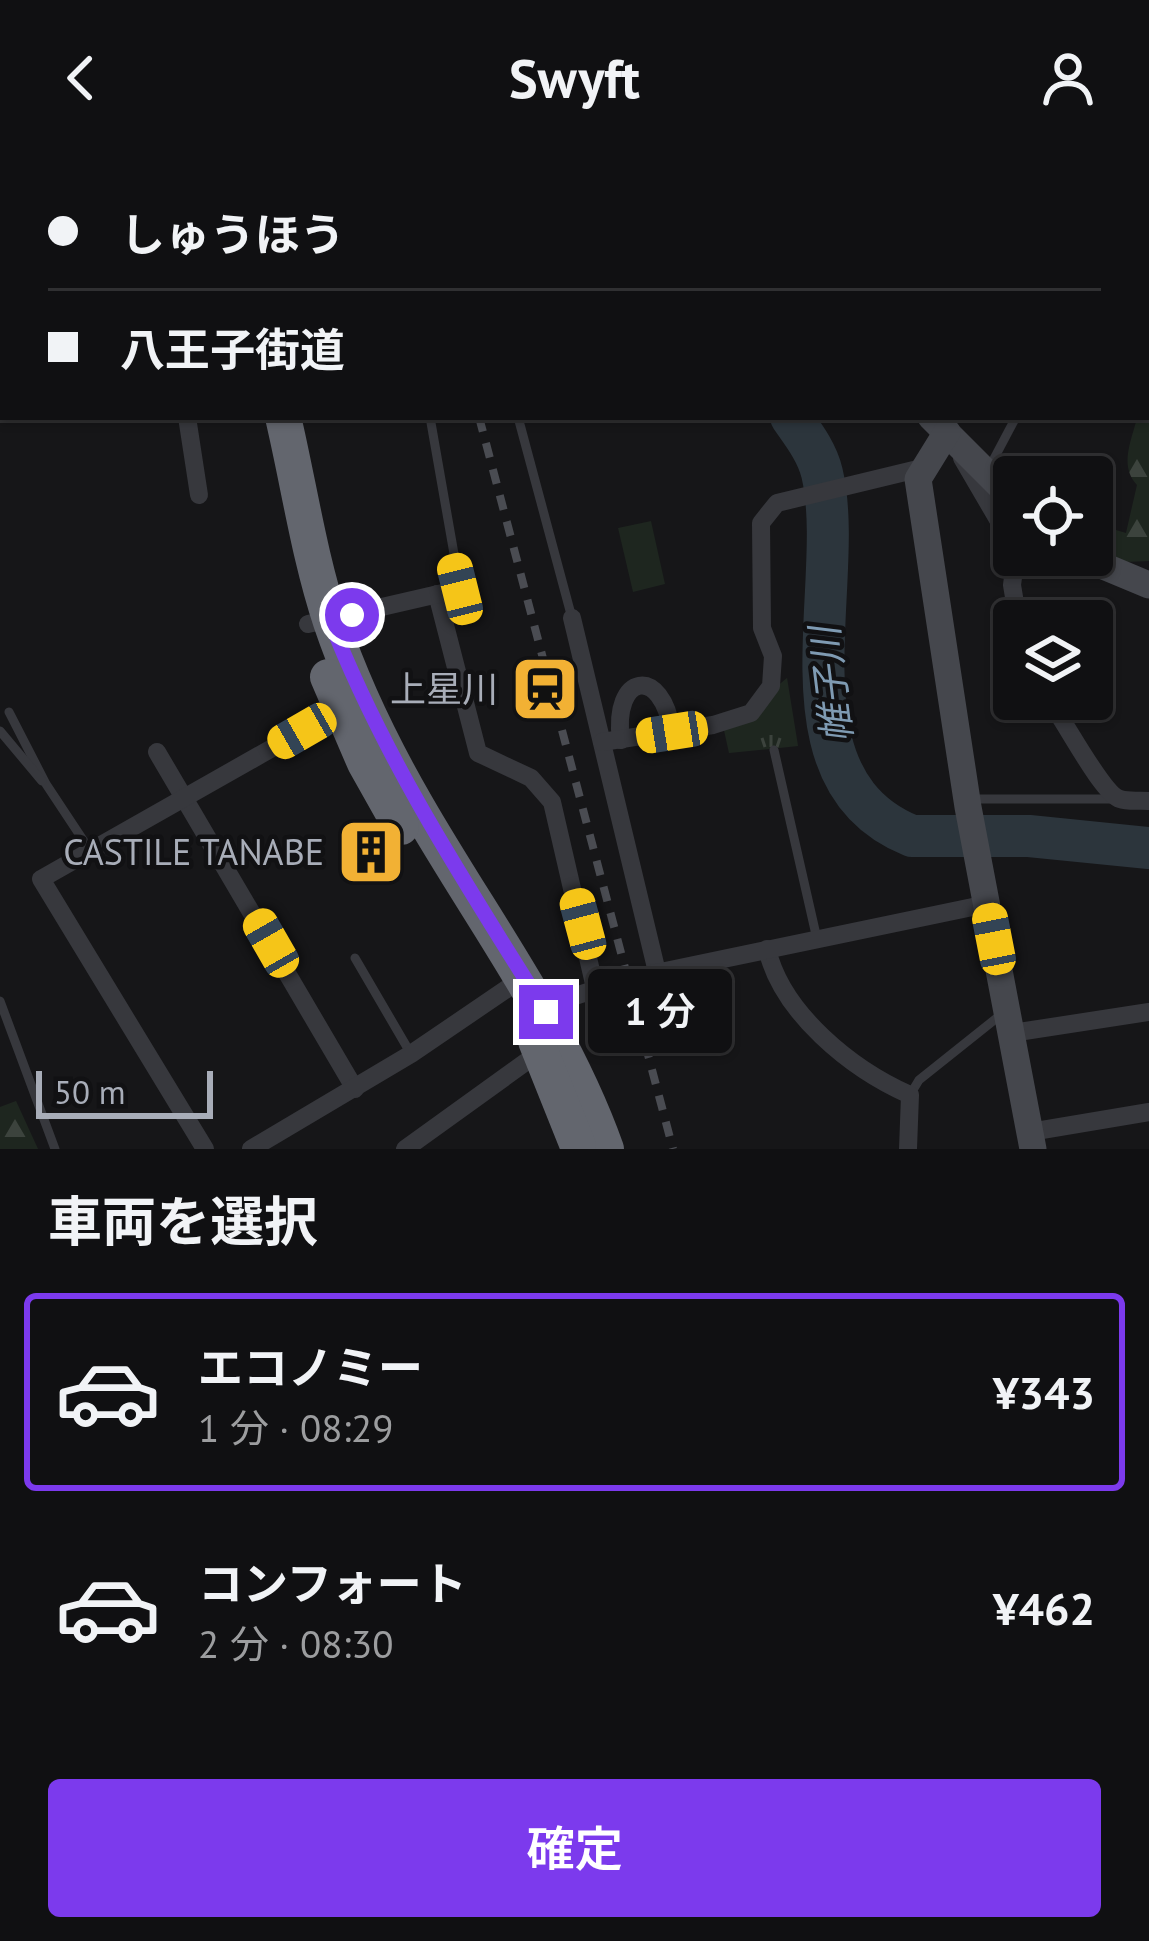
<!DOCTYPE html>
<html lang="ja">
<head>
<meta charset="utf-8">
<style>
	body { margin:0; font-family:"PT Sans","Noto Sans JP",sans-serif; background:#19191b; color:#f1f3f6; height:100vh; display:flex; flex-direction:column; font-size:45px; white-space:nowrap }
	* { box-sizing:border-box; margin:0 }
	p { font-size:39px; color:#9c9d9f }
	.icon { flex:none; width:66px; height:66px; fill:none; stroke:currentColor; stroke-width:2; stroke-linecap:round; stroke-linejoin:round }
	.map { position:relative; height:993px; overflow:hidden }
	.details { display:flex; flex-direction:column; background:#101012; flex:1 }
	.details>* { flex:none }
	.banner { position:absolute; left:0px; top:0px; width:1149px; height:264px; box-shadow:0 3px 9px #0004,0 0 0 3px #303032; display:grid; align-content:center; height:264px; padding:0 48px; background:#101012 }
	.tools { position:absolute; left:993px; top:300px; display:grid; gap:24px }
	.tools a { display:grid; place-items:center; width:120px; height:120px; border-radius:12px; background:#101012; box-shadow:0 3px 9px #0004,0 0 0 3px #303032; font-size:60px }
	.scale { position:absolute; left:36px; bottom:30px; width:177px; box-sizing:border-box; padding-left:12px; border:6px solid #a8adb8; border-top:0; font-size:33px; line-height:42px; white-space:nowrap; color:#a8adb8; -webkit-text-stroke:9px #111113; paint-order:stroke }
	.end { position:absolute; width:54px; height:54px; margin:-27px; border:15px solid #7c3aed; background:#fff; box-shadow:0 0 0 6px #fff }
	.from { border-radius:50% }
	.bubble { position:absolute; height:84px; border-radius:12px; background:#101012; box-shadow:0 3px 9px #0004,0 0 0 3px #303032; font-size:39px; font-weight:600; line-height:84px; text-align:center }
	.car { position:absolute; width:36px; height:72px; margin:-36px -18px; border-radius:15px; box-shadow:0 0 9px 3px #0007; background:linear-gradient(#f5c518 24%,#345 0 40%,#f5c518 0 76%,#345 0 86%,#f5c518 0) }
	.banner b { display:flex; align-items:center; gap:42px; height:114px; font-size:45px }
	.banner b+b { border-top:3px solid #303032 }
	.banner i { width:30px; height:30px; background:#f1f3f6 }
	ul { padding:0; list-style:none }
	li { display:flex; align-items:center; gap:36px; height:198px; margin:0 24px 18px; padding:0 24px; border:6px solid transparent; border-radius:12px }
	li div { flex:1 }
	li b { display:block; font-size:45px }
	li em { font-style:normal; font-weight:600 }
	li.selected { border-color:#7c3aed }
	li>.icon { width:108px; height:108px; stroke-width:1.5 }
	h2 { padding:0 48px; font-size:54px; line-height:144px }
	.cta { display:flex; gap:24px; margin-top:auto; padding:24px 48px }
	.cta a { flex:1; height:138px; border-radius:12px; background:#7c3aed; color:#fff; font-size:48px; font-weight:600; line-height:138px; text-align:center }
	header { display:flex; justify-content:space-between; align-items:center; height:156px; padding:0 48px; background:#101012; font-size:54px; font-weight:600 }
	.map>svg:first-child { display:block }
</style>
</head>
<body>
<header><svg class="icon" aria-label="back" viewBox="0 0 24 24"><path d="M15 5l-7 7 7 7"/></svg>Swyft<svg class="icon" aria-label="person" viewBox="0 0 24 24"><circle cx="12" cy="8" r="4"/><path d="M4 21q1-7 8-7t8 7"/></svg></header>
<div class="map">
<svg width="1149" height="993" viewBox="0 0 1149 993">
	<defs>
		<pattern id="forest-firs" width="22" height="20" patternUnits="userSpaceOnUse" patternTransform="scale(3)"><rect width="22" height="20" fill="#1e261f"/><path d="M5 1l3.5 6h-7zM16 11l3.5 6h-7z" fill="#3c433d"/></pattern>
		<pattern id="park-tufts" width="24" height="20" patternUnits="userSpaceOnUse" patternTransform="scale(3)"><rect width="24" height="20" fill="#1e261f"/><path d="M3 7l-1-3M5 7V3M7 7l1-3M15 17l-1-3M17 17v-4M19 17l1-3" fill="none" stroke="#3c433d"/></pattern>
	</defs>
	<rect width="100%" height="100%" fill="#161618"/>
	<!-- forest -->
	<g fill="url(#forest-firs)">
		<path d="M1149 265V405L1124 406 1092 389V367L1126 377 1137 329C1120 311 1130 288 1136 266Z"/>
		<polygon points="16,945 38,993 0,993 0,951"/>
	</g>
	<!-- park -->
	<polygon fill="url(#park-tufts)" points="787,522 798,590 729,597 724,574"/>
	<!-- pitch -->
	<polygon fill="#1e261f" points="651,365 665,428 633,436 618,372"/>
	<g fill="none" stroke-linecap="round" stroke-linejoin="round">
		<!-- stream -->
		<polyline stroke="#2c353c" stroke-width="8" points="821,3 822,3"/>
		<!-- river -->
		<g stroke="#2c353c" stroke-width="42">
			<polyline points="502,0 503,3"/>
			<path d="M791 261C803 278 817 296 822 317 848 427 770 623 912 680H1029L1149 692"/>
		</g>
		<!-- lane -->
		<g stroke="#37383d" stroke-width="9">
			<polyline points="368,0 369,3"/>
			<polyline points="433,0 434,3"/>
			<polyline points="598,0 600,3"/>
			<polyline points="697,3 704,0"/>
			<polyline points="430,261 460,432"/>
			<polyline points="518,261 572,462"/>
			<polyline points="988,314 1016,261"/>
			<polyline points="9,556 46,628 91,696"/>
			<polyline points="0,575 42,625"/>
			<polyline points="774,594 817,783"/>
			<polyline points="973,643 1118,643"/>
			<polyline points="355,802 411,898"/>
			<polyline points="0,845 55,993"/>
			<polyline points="910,939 919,924 1003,857"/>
		</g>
		<!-- street -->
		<g stroke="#37383d" stroke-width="18">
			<polyline points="1146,4 1149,3"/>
			<polyline points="1146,191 1149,191"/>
			<polyline points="187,261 199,339"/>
			<polyline points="962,302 1014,391"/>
			<polyline points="1016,399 1012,429 1018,465"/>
			<polyline points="437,438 478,597 531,622 552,646 595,832"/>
			<polyline points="572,462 657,816"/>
			<polyline points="308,468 460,433"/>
			<path d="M1048 543C1064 563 1102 638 1120 643 1128 646 1140 644 1149 645"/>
			<path d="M621 584C612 518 662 508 672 576"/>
			<polyline points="602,586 713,569 751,557 771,530 773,500 762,472 761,367 777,347 926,311"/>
			<polyline points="157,596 355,933"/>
			<path d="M767 793C782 857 851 913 910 939L908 993"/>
			<polyline points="541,860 563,844 627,823 987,748"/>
			<polyline points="1012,877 1149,856"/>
			<polyline points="1030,976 1149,956"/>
			<polyline points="205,993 41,723 341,553"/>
			<polyline points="251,993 411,898 508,832"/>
			<polyline points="405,993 541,895"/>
		</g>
		<!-- secondary -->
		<g stroke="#45474d" stroke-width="27">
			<polyline points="841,0 843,3"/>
			<polyline points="931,261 1014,344"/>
			<polyline points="947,276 918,323 968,651 1033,993"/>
			<polyline points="1077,399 1149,429"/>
		</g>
		<!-- highway -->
		<g stroke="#63666e" stroke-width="36">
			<polyline points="221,0 222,3"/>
			<path d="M283 261C299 329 309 400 331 466 352 528 383 592 416 649 482 764 561 867 606 993"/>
			<polyline points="328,521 365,607 401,671"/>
			<polyline points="536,885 578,990"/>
		</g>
		<!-- rail -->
		<g stroke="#4a4c52" stroke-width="8" stroke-dasharray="15 12" stroke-linecap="butt">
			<polyline points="398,0 399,3"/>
			<polyline points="479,261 673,993"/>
		</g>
	</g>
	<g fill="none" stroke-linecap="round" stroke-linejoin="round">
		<!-- route -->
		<path stroke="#7c3aed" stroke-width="15" d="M352 459 330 464C385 605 466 728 546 856"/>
	</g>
	<!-- icons -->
	<defs>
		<g id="station-square" transform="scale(3.45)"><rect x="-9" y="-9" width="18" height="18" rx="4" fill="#f2b134" stroke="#111113"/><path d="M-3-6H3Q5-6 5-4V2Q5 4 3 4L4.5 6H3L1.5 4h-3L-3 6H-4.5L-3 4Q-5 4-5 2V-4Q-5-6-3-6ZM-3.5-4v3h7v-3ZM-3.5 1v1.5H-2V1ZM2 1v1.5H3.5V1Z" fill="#111"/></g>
		<g id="building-square" transform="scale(3.45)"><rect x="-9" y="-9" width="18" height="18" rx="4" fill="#f2b134" stroke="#111113"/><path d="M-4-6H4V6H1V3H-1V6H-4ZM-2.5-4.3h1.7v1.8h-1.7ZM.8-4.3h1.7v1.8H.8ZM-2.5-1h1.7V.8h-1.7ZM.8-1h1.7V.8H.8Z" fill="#111"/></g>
	</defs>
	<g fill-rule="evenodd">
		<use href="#station-square" x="545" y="533"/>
		<use href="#building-square" x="371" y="696"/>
	</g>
	<g text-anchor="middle" stroke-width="9" stroke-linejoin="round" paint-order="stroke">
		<!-- poi labels -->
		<g font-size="36" fill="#a8adb8" stroke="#111113" text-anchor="end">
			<text x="498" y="546">上星川</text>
			<text x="324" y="709">CASTILE TANABE</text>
		</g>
		<!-- water labels -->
		<g font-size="39" font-style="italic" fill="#7f9bb3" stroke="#111113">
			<text transform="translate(831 529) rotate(-97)" y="14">帷子川</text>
		</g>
	</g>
</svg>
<div class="tools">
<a><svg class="icon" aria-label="locate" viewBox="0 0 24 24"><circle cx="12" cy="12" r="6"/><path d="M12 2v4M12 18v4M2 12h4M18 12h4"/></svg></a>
<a><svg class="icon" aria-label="layers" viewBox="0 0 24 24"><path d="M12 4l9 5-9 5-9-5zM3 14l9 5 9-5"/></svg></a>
</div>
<div class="scale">50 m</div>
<i class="end from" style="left:352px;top:459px"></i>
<i class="end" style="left:546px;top:856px"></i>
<div class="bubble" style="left:588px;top:813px;width:144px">1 分</div>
<i class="car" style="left:460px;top:433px;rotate:346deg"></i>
<i class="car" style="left:302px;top:575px;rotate:240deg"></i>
<i class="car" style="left:672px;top:576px;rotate:261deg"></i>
<i class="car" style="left:583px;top:768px;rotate:345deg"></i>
<i class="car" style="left:994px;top:783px;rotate:349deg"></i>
<i class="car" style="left:271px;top:787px;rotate:330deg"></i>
<div class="banner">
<b><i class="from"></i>しゅうほう</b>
<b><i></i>八王子街道</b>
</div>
</div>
<section class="details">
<h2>車両を選択</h2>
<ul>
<li class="selected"><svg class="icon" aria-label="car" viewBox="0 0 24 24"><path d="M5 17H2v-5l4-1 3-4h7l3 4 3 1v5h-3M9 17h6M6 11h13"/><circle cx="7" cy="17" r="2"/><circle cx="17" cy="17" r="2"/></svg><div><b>エコノミー</b><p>1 分 · 08:29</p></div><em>¥343</em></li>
<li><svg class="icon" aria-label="car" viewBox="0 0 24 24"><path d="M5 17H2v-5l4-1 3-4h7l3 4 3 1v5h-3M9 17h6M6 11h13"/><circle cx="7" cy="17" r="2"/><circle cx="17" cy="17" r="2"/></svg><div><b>コンフォート</b><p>2 分 · 08:30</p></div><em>¥462</em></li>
</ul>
<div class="cta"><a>確定</a></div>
</section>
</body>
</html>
